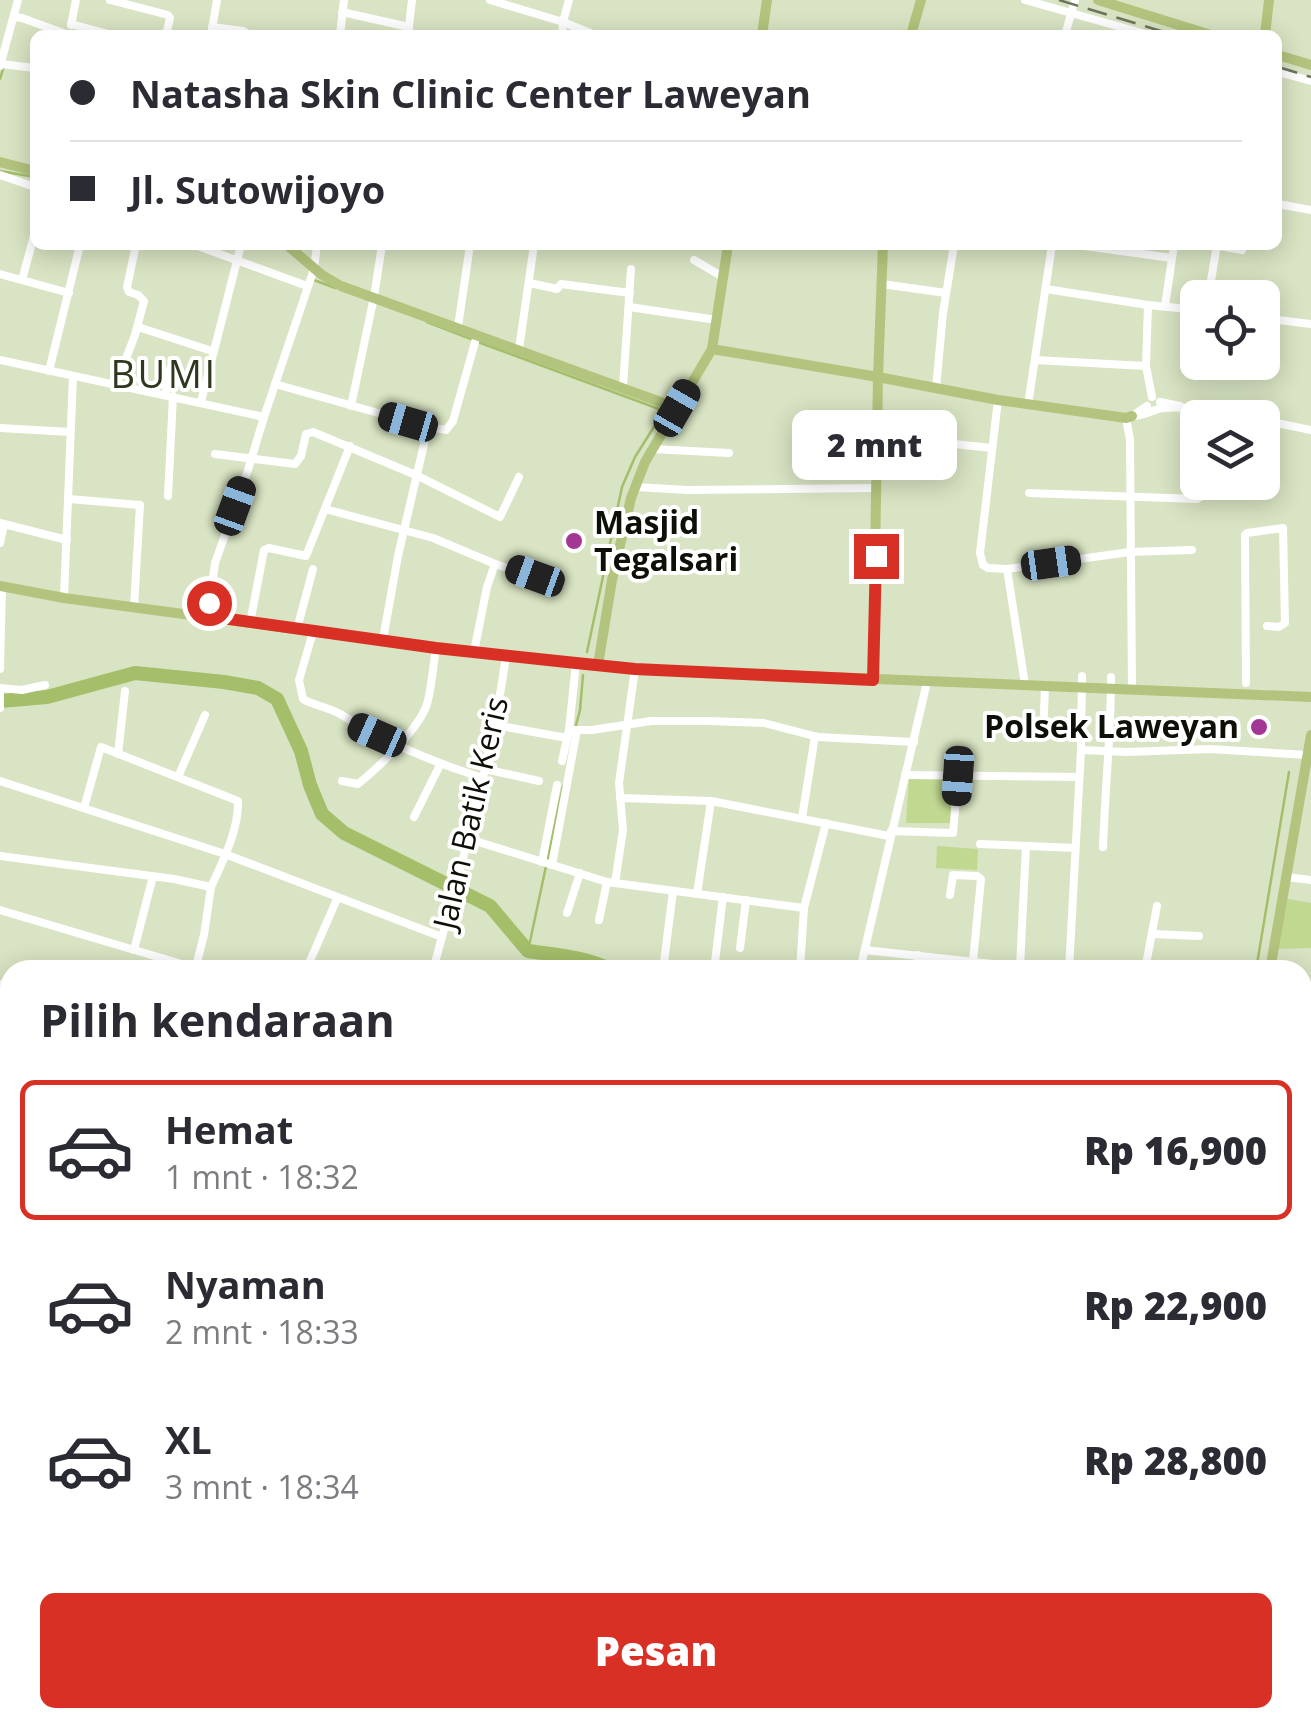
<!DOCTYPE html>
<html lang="id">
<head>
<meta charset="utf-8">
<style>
	body { margin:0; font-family:"Open Sans",sans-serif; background:#f2f2f3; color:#2b2b33; height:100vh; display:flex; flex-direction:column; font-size:38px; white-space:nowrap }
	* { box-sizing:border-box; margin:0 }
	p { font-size:32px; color:#7c7c81 }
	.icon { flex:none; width:55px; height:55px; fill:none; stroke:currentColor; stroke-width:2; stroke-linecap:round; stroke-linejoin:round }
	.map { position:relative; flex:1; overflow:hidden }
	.panel { position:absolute; left:0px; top:960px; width:1312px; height:768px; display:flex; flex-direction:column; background:#fff; border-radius:30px 30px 0 0; box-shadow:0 5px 25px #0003 }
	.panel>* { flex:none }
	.top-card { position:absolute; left:30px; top:30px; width:1252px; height:220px; border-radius:15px; box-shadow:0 5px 25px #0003; display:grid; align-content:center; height:220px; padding:0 40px; background:#fff }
	.tools { position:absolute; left:1180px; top:280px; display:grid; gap:20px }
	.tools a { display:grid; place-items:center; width:100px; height:100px; border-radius:15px; background:#fff; box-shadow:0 5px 25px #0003; font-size:50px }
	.end { position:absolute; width:45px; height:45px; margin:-22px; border:12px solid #d93025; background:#fff; box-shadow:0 0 0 5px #fff }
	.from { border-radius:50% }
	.bubble { position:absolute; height:70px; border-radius:15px; background:#fff; box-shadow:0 5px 25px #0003; font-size:32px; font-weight:800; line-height:70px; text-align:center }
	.car { position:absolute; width:30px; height:60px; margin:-30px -15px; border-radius:12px; box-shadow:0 0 8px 2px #0007; background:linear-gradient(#222 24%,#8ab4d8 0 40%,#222 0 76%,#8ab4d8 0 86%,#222 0) }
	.top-card b { display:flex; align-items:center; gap:35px; height:95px; font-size:38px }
	.top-card b+b { border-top:2px solid #e1e1e2 }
	.top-card i { width:25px; height:25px; background:#2b2b33 }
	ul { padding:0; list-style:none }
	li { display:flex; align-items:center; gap:30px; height:140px; margin:0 20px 15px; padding:0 20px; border:5px solid transparent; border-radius:15px }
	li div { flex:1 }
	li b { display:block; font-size:38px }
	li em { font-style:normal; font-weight:800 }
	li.selected { border-color:#d93025 }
	li>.icon { width:90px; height:90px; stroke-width:1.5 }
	h2 { padding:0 40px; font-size:45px; line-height:120px }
	.primary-button { display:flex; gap:20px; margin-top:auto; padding:20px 40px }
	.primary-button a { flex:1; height:115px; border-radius:15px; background:#d93025; color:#fff; font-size:40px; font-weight:800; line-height:115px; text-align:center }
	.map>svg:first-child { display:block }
</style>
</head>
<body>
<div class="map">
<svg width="1311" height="1726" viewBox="0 0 1311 1726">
	<rect width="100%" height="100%" fill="#d8e4c3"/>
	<!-- green -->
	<g fill="#c1d891">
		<polygon points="909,777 952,779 951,823 906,823"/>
		<polygon points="937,846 978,849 977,870 936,868"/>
		<polygon points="1283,898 1311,903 1311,948 1274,949"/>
		<polygon points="955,1718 1071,1718 1070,1723 954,1726"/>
	</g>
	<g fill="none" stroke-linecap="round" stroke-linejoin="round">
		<!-- stream -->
		<g stroke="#a4be6a" stroke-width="2.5">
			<polyline points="0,79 4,66"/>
			<polyline points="0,171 35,177"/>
			<polyline points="314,280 335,288"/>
			<polyline points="427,322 471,339"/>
			<polyline points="478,342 659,409 657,422 635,457 622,487 587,652"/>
			<polyline points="575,729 580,710 583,675"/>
			<polyline points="528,951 563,786"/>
			<polyline points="1256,970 1289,772"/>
			<polyline points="1140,1726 1142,1718"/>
		</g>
		<!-- river -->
		<g stroke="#a4be6a" stroke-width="14">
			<path d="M0 701 47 697 135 673 224 682 258 688 277 699 301 751 310 785 322 814 344 833 490 906 528 951C555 955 587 957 611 970"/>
			<polyline points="862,1718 864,1721 881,1726"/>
		</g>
		<!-- minor -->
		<g stroke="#fff" stroke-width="8">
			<polyline points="110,0 168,15 170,18 166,35"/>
			<polyline points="490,0 563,22 562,35"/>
			<polyline points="569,0 563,22 595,35"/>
			<polyline points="1025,0 1149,35"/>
			<polyline points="342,12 409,27"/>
			<polyline points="14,17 22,18 69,35"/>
			<polyline points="71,24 112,35"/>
			<polyline points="71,25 76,0"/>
			<polyline points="212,27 243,31 250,35"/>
			<polyline points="211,35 217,0"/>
			<polyline points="340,35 344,0"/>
			<polyline points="408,35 412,0"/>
			<polyline points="1065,35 1075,0"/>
			<polyline points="1,64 35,68"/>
			<polyline points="0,66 18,0"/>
			<polyline points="1278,72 1311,81"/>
			<polyline points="0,175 35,187"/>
			<polyline points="1278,204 1311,210"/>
			<polyline points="195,245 307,286"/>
			<polyline points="1077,245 1172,258"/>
			<polyline points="1214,245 1242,250"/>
			<polyline points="694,260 723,277"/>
			<polyline points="0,274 69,293"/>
			<polyline points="22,280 35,232"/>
			<polyline points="530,283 557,289 561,284 630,293"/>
			<polyline points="882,284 946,293"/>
			<polyline points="1046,289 1148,305 1198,310"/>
			<polyline points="1208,298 1217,245"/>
			<polyline points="1148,305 1146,366 1152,397"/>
			<polyline points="1165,306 1174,245"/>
			<polyline points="629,307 717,320"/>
			<polyline points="1262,318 1311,324"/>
			<polyline points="138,327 212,351"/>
			<polyline points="458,327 470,245"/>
			<polyline points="519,349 534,245"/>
			<polyline points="0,360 264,417"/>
			<polyline points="1035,360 1146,366"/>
			<polyline points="49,371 80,245"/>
			<polyline points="275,384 428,427 446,430 453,421 477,335"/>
			<polyline points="116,385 135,335 144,301 138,295 129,292 127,287 136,245"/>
			<polyline points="623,387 631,269"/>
			<polyline points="936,388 943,313 954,245"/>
			<polyline points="165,395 170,369"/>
			<polyline points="998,400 980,553 983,565 988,568 1007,569 1130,552 1192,550"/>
			<polyline points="201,402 241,245"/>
			<polyline points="1160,402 1180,406"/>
			<polyline points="1028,405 1052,245"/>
			<polyline points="351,406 374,297 382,245"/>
			<path d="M1132 416C1144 416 1154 409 1164 408 1193 406 1220 412 1248 418"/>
			<polyline points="1132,416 1147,406"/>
			<polyline points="1126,418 1130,440 1132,689"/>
			<polyline points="1262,420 1311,430"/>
			<polyline points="0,428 70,432"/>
			<polyline points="878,436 992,448"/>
			<polyline points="652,449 729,453"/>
			<polyline points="215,454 295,464 301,456 306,434 313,432 416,475 500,517 519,477"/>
			<polyline points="1267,486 1271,422"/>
			<polyline points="635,487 688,490 877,488"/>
			<polyline points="1029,493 1197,499 1202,496 1202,482"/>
			<polyline points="168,496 173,396"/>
			<polyline points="69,499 140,505 134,607"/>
			<polyline points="325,509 433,538 495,564 558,585"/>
			<polyline points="0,523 67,540"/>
			<polyline points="0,543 4,524"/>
			<polyline points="1007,569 1025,684"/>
			<polyline points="64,598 73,376"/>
			<polyline points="208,616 215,563 248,470 264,417 314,269 317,245"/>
			<polyline points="250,623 264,550 269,548 306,556 350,446"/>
			<polyline points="297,629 313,569"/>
			<path d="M313 632 299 680 303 699C315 706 328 707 340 714 385 742 432 762 483 778"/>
			<polyline points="383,639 398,556 428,427"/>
			<polyline points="474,652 487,587 495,564"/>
			<polyline points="0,669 2,587"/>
			<polyline points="1246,683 1245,535 1247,533 1283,528 1285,623 1279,627 1267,626"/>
			<polyline points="0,688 22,690 45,685"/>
			<polyline points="0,693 0,708"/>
			<polyline points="1044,714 1045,685"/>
			<polyline points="495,725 567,738"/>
			<polyline points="569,730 592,730 651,721 709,721 764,723 818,737 914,742"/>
			<polyline points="1081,750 1127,752 1209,749 1307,755"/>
			<polyline points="118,754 125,691"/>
			<polyline points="562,761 569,730 576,663"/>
			<polyline points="485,769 539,781"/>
			<polyline points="905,775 1079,777"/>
			<polyline points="178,777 205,715"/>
			<polyline points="0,781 225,854 442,937"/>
			<path d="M342 781 358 784C378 768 419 729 427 704 432 686 433 666 436 648"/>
			<polyline points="620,798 711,801 889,836"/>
			<path d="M84 808 101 747 238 801C239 829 223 861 211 887"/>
			<polyline points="414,817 440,765"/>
			<polyline points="802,818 815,736"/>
			<polyline points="891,831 953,833 958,776"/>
			<polyline points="469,839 607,882 804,908 800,970"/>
			<polyline points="980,844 1075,848"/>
			<path d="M1103 847C1105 790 1111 734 1111 677"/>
			<polyline points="0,856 174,879 211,887 204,935 195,970"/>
			<polyline points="542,862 557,785"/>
			<polyline points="552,865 577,730"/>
			<polyline points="1287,877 1311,880"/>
			<polyline points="615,883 623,830 619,783 635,669"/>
			<polyline points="697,894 711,801"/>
			<polyline points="950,895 953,875 977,876 981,879 973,961"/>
			<polyline points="804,908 826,823"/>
			<polyline points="0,910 195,968"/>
			<polyline points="567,913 580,873"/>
			<polyline points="599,920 607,882"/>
			<polyline points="1152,934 1199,936"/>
			<polyline points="740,948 746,900"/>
			<polyline points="134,950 153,876"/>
			<polyline points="865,950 1047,970"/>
			<polyline points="1020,967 1026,846"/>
			<polyline points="306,970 337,899"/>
			<path d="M433 970C461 866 491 763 506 656"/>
			<polyline points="663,970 673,891"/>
			<polyline points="714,970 723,897"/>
			<polyline points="860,970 927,682"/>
			<polyline points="917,970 918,955"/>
			<polyline points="1069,970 1081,750 1082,676"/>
			<polyline points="1145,970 1157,906"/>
			<polyline points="0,984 10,987"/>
			<polyline points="1302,998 1311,998"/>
			<polyline points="0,1137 10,1140"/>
			<polyline points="1302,1350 1311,1319"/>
			<polyline points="1302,1359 1311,1362"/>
			<polyline points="1302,1472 1311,1433"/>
			<polyline points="1302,1551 1311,1554"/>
			<polyline points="0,1563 10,1566"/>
			<polyline points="0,1619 10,1622"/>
			<polyline points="0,1684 10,1687"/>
			<polyline points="100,1718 127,1726"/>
			<polyline points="181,1718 199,1726"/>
			<polyline points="409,1718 426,1726"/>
			<polyline points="654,1718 671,1726"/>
			<polyline points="782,1718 790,1726"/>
			<polyline points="813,1718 816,1726"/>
			<polyline points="1189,1718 1194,1726"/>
			<polyline points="1165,1720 1173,1718"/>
			<polyline points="144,1726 147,1718"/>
			<polyline points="307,1726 308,1725"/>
			<polyline points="337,1726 341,1718"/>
			<polyline points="555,1726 559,1718"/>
			<polyline points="598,1726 602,1718"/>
			<polyline points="639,1726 643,1718"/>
			<polyline points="701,1726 705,1718"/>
			<polyline points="732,1726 736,1718"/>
			<polyline points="768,1726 772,1718"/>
			<polyline points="1017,1726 1018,1718"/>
			<polyline points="1074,1726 1075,1718"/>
			<polyline points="1131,1726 1133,1718"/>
		</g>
		<!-- major -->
		<g stroke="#b2c47d" stroke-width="10">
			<polyline points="1098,0 1211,35"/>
			<polyline points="762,35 767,0"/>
			<polyline points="911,35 921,0"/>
			<polyline points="1265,35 1269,0"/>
			<polyline points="1278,55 1311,65"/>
			<polyline points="0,162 35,171"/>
			<polyline points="287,245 322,275 341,286 677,408"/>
			<polyline points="712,349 878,377 998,400 1126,418 1132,416"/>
			<polyline points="0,586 64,598 436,648 635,669 1311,697"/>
			<polyline points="598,665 612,580 631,498 645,462 712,349 728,245"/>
			<polyline points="873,680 878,377 883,245"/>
			<polyline points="1270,970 1311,735"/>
			<polyline points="1302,1144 1311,1145"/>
			<polyline points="1302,1667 1311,1669"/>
		</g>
		<!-- rail -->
		<g stroke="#6d745f" stroke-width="2.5" stroke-dasharray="20 10" stroke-linecap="butt">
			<polyline points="1059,0 1174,35"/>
			<polyline points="1278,67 1311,77"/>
		</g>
	</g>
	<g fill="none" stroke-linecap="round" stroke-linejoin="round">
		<!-- route -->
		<polyline stroke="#d93025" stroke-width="12" points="209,603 208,616 436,648 576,663 635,669 873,680 876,556"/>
	</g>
	<!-- markers -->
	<g fill="#a43796" stroke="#fff" stroke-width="4">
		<circle cx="574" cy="541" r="10"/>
		<circle cx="1259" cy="727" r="10"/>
	</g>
	<g text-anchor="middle" stroke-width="8" stroke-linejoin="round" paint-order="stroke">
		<!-- poi labels -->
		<g font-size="32" font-weight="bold" fill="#0d1006" stroke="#fff" text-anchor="start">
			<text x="594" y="534">Masjid<tspan x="594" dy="37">Tegalsari</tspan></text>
			<text x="1239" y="738" text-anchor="end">Polsek Laweyan</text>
		</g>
		<!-- street labels -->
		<g font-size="32" fill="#0d1006" stroke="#fff">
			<text transform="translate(471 813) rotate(-77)" y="11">Jalan Batik Keris</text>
		</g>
		<!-- quarter labels -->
		<g font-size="38" letter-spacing="2.5" fill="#2f381d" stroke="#fff">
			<text x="164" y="388">BUMI</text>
		</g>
	</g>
</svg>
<div class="tools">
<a><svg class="icon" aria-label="locate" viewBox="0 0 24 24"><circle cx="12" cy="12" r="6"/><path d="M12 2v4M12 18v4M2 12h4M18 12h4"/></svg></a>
<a><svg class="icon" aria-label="layers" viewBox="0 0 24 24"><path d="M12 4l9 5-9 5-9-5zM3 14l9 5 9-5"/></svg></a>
</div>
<i class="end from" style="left:209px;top:603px"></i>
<i class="end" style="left:876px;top:556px"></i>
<div class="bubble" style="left:792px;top:410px;width:165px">2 mnt</div>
<i class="car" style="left:677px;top:408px;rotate:30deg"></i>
<i class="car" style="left:408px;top:422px;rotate:286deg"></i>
<i class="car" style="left:235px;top:506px;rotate:20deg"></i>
<i class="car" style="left:1051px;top:563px;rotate:82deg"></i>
<i class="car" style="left:535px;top:576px;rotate:290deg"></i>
<i class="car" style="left:377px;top:735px;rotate:294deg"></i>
<i class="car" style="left:958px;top:776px;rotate:184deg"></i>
<div class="top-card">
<b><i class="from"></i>Natasha Skin Clinic Center Laweyan</b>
<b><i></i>Jl. Sutowijoyo</b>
</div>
<section class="panel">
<h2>Pilih kendaraan</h2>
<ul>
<li class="selected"><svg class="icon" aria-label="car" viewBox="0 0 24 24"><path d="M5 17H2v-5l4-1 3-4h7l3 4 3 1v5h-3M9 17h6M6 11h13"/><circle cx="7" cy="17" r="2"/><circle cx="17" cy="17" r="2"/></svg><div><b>Hemat</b><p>1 mnt · 18:32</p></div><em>Rp 16,900</em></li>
<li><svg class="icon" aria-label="car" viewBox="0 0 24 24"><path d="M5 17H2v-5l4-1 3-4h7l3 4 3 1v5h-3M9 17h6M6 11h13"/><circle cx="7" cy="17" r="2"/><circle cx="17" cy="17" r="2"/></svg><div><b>Nyaman</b><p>2 mnt · 18:33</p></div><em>Rp 22,900</em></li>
<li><svg class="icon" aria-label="car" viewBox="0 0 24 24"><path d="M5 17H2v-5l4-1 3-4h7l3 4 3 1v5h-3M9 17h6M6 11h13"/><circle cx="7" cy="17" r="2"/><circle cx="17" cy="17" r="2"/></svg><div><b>XL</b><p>3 mnt · 18:34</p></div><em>Rp 28,800</em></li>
</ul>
<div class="primary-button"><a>Pesan</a></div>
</section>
</div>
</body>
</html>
